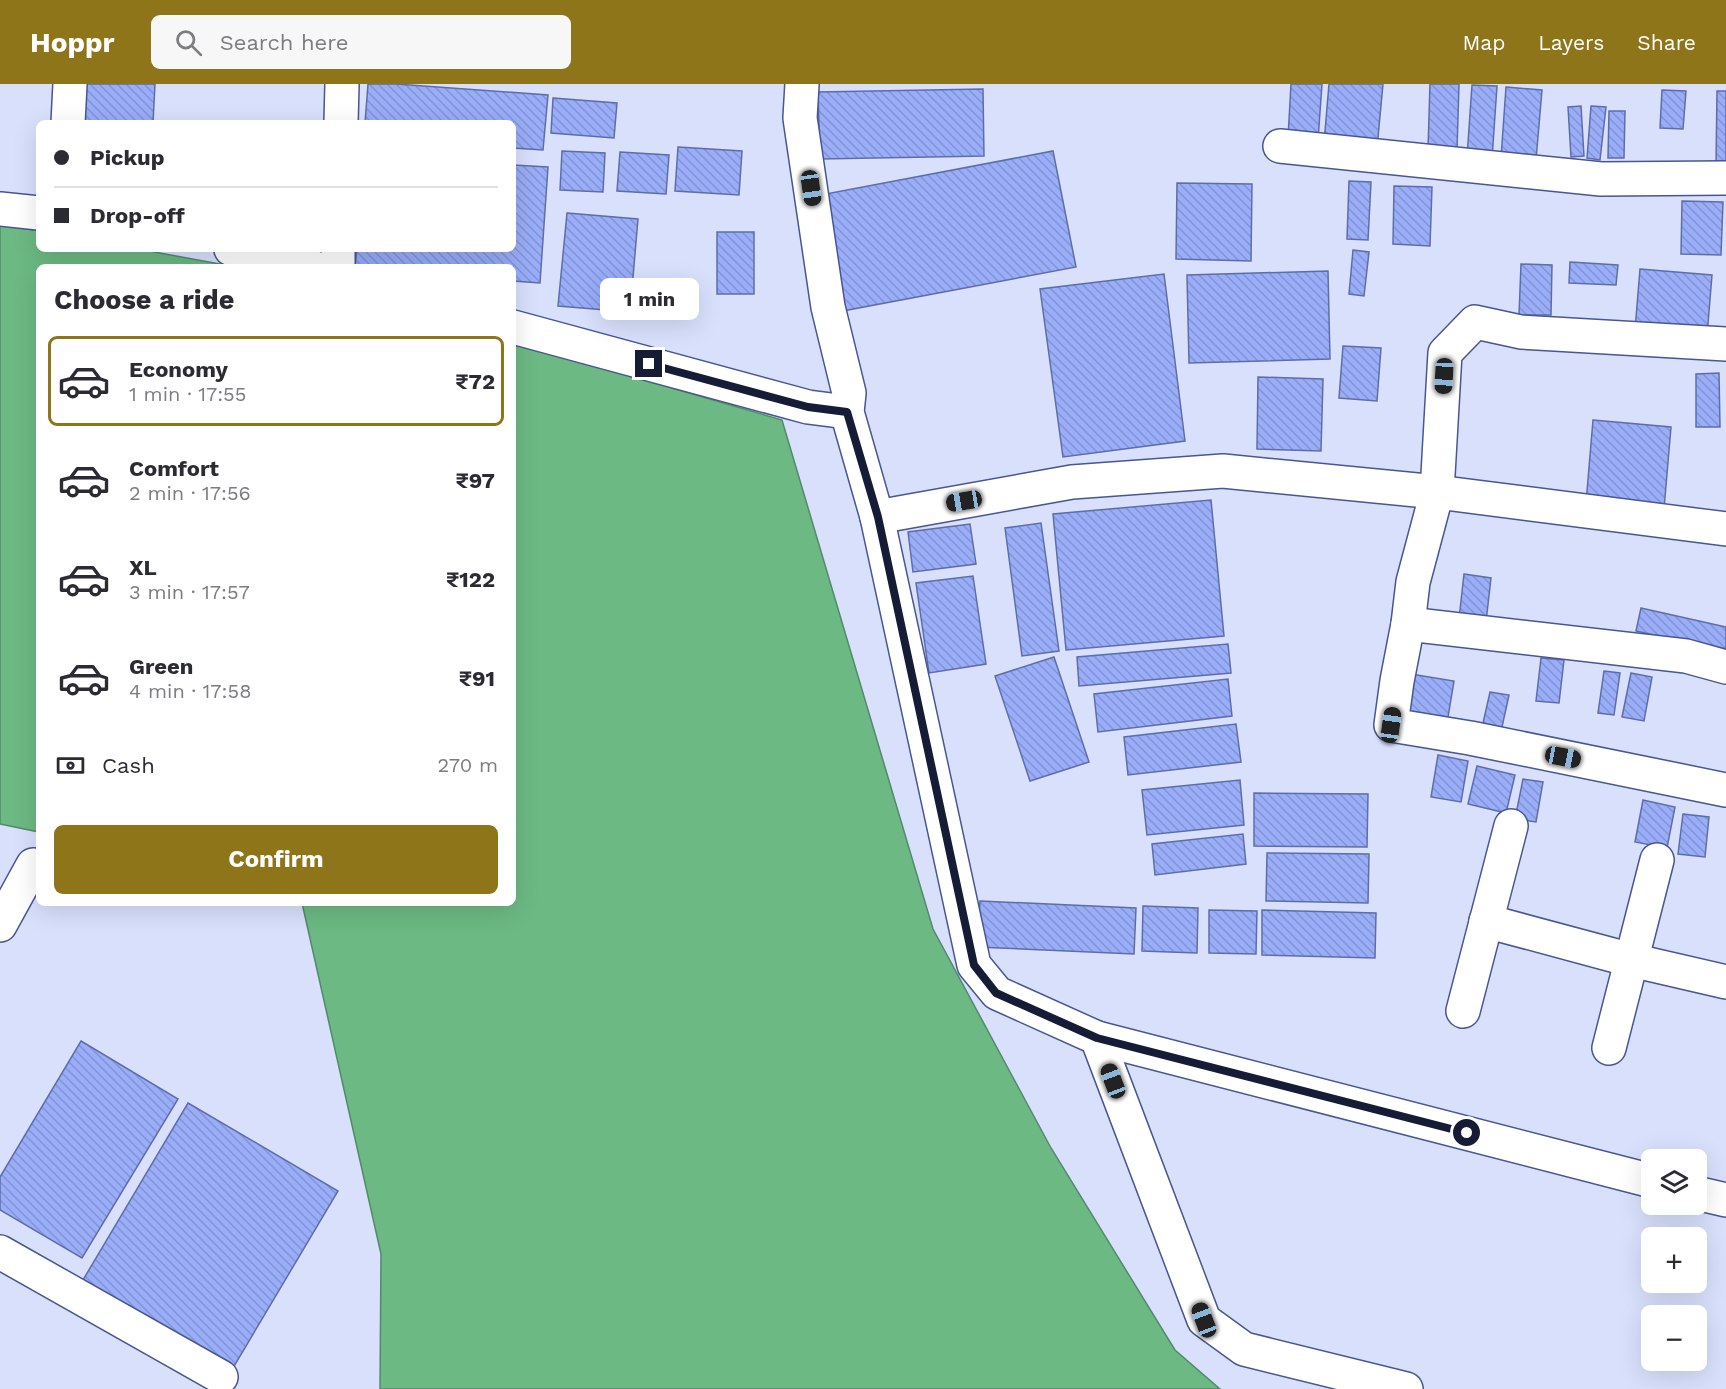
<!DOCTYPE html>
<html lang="en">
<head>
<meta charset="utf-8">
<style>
	body { margin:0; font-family:"Work Sans",sans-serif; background:#f7f7f7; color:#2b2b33; height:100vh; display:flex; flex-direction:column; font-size:22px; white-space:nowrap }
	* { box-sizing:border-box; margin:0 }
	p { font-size:20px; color:#7c7c81 }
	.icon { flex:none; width:33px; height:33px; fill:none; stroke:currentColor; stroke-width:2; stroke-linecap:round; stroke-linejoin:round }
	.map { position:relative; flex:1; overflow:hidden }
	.panel { position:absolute; left:36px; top:180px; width:480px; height:642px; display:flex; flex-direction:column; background:#fff; border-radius:9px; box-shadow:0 6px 24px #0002 }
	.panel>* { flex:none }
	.guide { position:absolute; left:36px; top:36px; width:480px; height:132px; border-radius:9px; box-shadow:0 6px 24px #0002; display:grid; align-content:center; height:132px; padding:0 18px; background:#fff }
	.controls { position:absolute; left:1641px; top:1065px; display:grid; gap:12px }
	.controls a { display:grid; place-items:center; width:66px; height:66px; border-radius:9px; background:#fff; box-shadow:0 6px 24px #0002; font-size:30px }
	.end { position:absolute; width:27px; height:27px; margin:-14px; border:8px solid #161c35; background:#fff; box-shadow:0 0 0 3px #fff }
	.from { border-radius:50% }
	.bubble { position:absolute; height:42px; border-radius:9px; background:#fff; box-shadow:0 6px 24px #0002; font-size:20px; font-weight:700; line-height:42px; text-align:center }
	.car { position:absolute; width:18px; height:36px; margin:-18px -9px; border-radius:8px; box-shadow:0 0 4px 2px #0007; background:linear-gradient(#222 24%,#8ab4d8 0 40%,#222 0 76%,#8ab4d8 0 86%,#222 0) }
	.guide b { display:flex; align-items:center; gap:21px; height:57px; font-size:22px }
	.guide b+b { border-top:2px solid #e1e1e2 }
	.guide i { width:15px; height:15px; background:#2b2b33 }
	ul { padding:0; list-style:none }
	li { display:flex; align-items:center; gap:18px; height:90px; margin:0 12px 9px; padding:0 6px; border:3px solid transparent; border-radius:9px }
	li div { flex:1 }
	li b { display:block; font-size:22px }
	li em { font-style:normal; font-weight:700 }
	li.active { border-color:#8e751a }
	li>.icon { width:54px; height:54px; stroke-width:1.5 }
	h2 { padding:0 18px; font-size:27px; line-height:72px }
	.pay { display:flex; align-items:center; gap:15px; height:66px; padding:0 18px; font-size:22px }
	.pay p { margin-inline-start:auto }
	.cta { display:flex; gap:12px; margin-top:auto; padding:12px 18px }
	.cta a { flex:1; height:69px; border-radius:9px; background:#8e751a; color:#fff; font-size:24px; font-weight:700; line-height:69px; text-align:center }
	header { display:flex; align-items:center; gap:36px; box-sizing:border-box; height:84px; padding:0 30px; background:#8e751a; color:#fff }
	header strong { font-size:28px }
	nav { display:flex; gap:33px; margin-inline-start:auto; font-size:21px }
	.search { width:420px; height:54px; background:#f7f7f7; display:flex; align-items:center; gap:15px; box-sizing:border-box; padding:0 21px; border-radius:9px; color:#7c7c81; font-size:22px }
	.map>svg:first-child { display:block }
</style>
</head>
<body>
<header>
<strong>Hoppr</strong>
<div class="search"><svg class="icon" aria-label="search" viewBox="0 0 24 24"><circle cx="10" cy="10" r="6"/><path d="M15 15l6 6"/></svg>Search here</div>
<nav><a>Map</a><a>Layers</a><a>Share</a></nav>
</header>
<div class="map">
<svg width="1726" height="1305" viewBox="0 0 1726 1305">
	<defs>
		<pattern id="building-back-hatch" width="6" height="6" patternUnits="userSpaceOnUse" patternTransform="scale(1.5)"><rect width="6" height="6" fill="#99adf8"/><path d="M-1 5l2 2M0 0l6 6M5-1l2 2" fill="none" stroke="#8394d5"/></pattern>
	</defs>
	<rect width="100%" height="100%" fill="#d8e0fc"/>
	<!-- water -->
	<g fill="#6cb983" stroke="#528a6c" stroke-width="1.5">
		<polygon points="0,140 39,147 39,165 138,165 236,183 39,183 39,748 0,740"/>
		<polygon points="513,258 782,336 933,845 1051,1064 1175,1266 1220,1305 380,1305 381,1170 302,819 513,819"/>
	</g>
	<!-- building -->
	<g fill="url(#building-back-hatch)" stroke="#5e6daa" stroke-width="1.5">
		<polygon points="83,0 155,0 153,39 81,39"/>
		<polygon points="368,0 396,0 548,11 543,66 513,64 513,39 365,39"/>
		<polygon points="1291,0 1322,0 1318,56 1288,54"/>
		<polygon points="1329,0 1383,0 1377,64 1324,59"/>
		<polygon points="1430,0 1459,0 1457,66 1428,65"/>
		<polygon points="1472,1 1497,2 1492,75 1467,73"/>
		<polygon points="1506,3 1542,6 1536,76 1501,74"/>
		<polygon points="983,5 984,72 820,75 818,8"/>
		<polygon points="1662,6 1686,7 1683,45 1660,44"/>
		<polygon points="1717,7 1726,7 1726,82 1716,82"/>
		<polygon points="553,14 617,19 614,54 551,49"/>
		<polygon points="1581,22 1584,72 1571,73 1568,23"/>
		<polygon points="1591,22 1606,23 1600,76 1587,74"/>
		<polygon points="1609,27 1625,27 1624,74 1608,74"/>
		<polygon points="678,63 742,67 739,111 675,107"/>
		<polygon points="562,67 605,69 603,108 560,106"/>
		<polygon points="1053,67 1076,183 837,228 815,112"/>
		<polygon points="620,68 669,71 666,110 617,107"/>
		<polygon points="513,81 548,83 540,199 513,197 513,183 355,183 357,165 513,165"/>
		<polygon points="1349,97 1371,98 1368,156 1347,155"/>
		<polygon points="1177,99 1252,100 1251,177 1176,175"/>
		<polygon points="1394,102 1432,103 1430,162 1393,160"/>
		<polygon points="1682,117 1723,118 1721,171 1681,170"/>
		<polygon points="567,129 638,135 630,228 558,222"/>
		<rect x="717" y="148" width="37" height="62"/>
		<polygon points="1353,166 1369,168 1364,212 1349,210"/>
		<polygon points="1570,178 1618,181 1616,201 1569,199"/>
		<polygon points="1521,180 1552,181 1551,231 1519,231"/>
		<polygon points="1640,185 1712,191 1707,252 1635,246"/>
		<polygon points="1328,187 1330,275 1189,279 1187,191"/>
		<polygon points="1164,190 1185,357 1063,373 1040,205"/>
		<polygon points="1343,262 1381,264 1377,317 1339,314"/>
		<polygon points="1719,289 1720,343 1696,343 1696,290"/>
		<polygon points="1258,293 1323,295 1321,367 1257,365"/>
		<polygon points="1593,336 1671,343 1664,425 1586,419"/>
		<polygon points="1211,416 1224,552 1066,566 1053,430"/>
		<polygon points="1041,439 1059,567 1022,572 1005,444"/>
		<polygon points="970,440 976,480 913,488 908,448"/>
		<polygon points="1464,490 1491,494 1486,538 1459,535"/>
		<polygon points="973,492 986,580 929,589 916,499"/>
		<polygon points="1641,524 1726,543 1726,567 1636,547"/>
		<polygon points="1228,560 1231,589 1079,602 1077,573"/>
		<polygon points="1054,573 1089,678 1030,697 995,592"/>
		<polygon points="1541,574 1564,576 1559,619 1536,617"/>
		<polygon points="1604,587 1620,589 1614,631 1598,629"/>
		<polygon points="1631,589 1652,593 1644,637 1622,633"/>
		<polygon points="1411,590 1454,597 1447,639 1403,631"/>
		<polygon points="1228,595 1232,632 1098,648 1094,610"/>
		<polygon points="1490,608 1509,611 1500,652 1481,648"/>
		<polygon points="1236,640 1241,678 1128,691 1124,653"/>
		<polygon points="1438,671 1468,677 1461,718 1431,713"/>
		<polygon points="1477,682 1515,691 1506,729 1468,720"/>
		<polygon points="1523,695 1543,698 1536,738 1515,735"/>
		<polygon points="1240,696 1244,741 1147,751 1142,706"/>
		<polygon points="1254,709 1368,710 1367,763 1254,762"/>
		<polygon points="1643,716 1675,723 1667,764 1635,758"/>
		<polygon points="1683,730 1709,733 1705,773 1678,770"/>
		<polygon points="1243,750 1246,780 1155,791 1152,760"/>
		<polygon points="1267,769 1369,770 1368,819 1266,817"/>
		<polygon points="980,817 1136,824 1134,870 977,863"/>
		<polygon points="1143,822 1198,824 1197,869 1142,867"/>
		<polygon points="1209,826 1257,827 1256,870 1209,869"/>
		<polygon points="1262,826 1376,829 1375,874 1262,871"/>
		<polygon points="81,957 178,1015 82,1174 0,1126 0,1093"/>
		<polygon points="188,1019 338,1107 230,1289 80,1201"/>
	</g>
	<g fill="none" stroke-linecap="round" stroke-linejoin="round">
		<!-- minor casing -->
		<g stroke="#485691" stroke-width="36">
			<g id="minor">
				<polyline points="802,0 800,34 828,223 849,309 847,328 877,433 974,881 997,909 1097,954 1204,1236 1244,1265 1406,1305"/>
				<polyline points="68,39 70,0"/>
				<polyline points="341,39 342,0"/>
				<polyline points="1280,62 1601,95 1726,94"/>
				<polyline points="0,125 39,129"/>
				<polyline points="231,165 313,183"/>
				<polyline points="338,183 338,165"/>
				<polyline points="513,243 808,323 847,328"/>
				<polyline points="1726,260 1521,248 1475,238 1445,269 1437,408 1413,498 1408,540 1397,597 1391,641 1470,654 1726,706"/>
				<polyline points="877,433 1072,398 1223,387 1437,408 1726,445"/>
				<polyline points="1408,540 1686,572 1726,583"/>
				<polyline points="1486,837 1631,876 1726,898"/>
				<polyline points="0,841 33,781"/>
				<polyline points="1463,927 1511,742"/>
				<polyline points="1097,954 1652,1097"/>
				<polyline points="1609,964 1657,776"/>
				<polyline points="1696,1109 1726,1116"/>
				<polyline points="0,1168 221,1293"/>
			</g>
		</g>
		<!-- minor -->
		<use href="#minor" stroke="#fff" stroke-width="33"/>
	</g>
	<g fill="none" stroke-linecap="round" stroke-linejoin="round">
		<!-- route -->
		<polyline stroke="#161c35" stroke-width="8" points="649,280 808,323 847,328 878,433 974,881 996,909 1097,954 1467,1049"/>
	</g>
</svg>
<div class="controls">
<a><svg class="icon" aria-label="layers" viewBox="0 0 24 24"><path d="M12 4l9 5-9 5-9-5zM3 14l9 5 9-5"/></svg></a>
<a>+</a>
<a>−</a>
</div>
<i class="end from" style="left:1467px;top:1049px"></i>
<i class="end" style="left:649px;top:280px"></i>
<div class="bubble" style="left:600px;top:194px;width:99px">1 min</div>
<i class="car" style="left:811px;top:104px;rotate:172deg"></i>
<i class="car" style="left:1444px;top:292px;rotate:183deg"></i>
<i class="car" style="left:964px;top:417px;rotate:260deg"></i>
<i class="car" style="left:1391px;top:641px;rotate:8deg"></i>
<i class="car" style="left:1563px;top:673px;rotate:101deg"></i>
<i class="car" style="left:1113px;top:997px;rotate:339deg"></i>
<i class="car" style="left:1204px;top:1236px;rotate:339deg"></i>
<div class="guide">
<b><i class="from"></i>Pickup</b>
<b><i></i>Drop-off</b>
</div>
<section class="panel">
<h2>Choose a ride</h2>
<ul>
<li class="active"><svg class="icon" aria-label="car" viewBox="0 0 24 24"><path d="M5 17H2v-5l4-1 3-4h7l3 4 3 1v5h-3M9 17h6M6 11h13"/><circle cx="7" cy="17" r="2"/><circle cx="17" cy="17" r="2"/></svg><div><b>Economy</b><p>1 min · 17:55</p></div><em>₹72</em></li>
<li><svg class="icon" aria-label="car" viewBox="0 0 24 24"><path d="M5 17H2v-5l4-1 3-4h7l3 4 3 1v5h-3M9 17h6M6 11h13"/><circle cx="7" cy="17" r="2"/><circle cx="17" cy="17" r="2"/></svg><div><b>Comfort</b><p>2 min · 17:56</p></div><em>₹97</em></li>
<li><svg class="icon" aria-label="car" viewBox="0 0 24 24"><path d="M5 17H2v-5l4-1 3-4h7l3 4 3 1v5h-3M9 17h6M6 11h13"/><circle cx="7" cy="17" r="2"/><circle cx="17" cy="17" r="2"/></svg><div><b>XL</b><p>3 min · 17:57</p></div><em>₹122</em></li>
<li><svg class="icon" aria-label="car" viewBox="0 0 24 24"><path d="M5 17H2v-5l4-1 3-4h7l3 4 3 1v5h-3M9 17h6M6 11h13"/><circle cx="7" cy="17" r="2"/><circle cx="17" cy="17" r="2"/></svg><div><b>Green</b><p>4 min · 17:58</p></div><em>₹91</em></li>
</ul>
<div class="pay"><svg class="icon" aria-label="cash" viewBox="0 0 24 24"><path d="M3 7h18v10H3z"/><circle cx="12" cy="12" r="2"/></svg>Cash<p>270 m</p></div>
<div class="cta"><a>Confirm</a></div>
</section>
</div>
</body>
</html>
